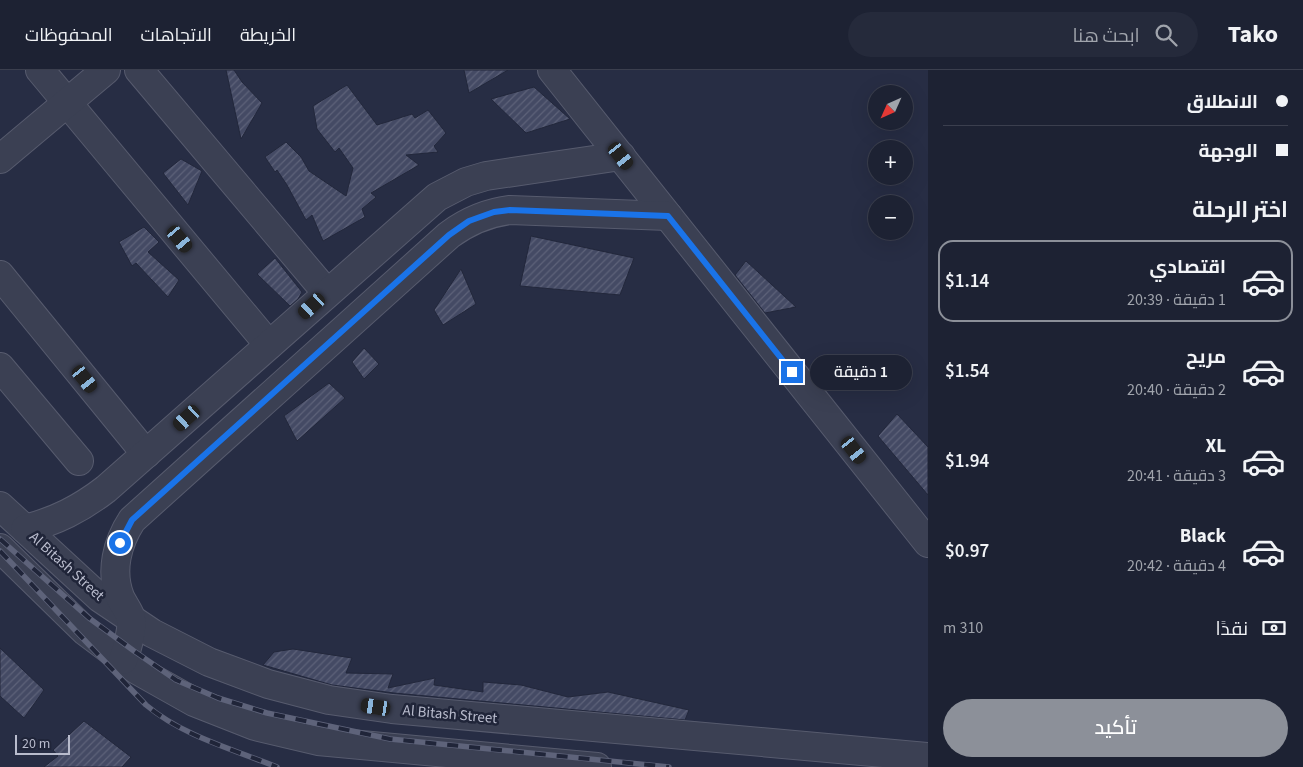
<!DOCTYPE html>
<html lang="ar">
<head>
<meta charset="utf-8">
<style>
	body { margin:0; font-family:"Source Sans 3",Cairo,sans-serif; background:#252a3b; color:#f1f3f6; direction:rtl; height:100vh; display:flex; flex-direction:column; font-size:19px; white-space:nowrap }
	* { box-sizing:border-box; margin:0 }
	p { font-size:16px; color:#a0a4ac }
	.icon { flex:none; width:28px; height:28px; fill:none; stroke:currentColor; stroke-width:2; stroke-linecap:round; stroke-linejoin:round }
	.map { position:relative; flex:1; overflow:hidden; direction:ltr }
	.drawer { display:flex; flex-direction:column; background:#1d2233; width:375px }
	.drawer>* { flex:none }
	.top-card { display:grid; align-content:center; height:110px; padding:0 15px; background:#1d2233 }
	.needle { width:32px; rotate:225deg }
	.controls { position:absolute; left:868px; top:15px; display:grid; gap:10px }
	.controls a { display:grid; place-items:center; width:45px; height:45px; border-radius:50%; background:#1d2233; box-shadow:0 5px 20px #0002,0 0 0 1px #3b3f4e; font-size:25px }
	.scale { position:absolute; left:15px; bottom:12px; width:55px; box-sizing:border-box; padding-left:5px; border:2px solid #b9bccd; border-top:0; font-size:14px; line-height:18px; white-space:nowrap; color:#b9bccd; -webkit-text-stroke:4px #202539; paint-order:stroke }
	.end { position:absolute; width:22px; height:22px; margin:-11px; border:6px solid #1a73e8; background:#fff; box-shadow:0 0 0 2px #fff }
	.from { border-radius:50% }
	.bubble { position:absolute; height:35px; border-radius:18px; background:#1d2233; box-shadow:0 5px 20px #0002,0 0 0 1px #3b3f4e; font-size:16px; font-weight:600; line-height:35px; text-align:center; direction:rtl }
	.car { position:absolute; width:15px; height:30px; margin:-15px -8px; border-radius:6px; box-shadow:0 0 4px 1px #0007; background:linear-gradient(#222 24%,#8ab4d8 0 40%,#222 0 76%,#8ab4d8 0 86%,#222 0) }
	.top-card b { display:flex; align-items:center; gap:18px; height:48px; font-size:19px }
	.top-card b+b { border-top:1px solid #3b3f4e }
	.top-card i { width:12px; height:12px; background:#f1f3f6 }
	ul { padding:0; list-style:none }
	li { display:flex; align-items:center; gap:15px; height:82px; margin:0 10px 8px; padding:0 5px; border:2px solid transparent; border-radius:15px }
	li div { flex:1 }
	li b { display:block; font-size:19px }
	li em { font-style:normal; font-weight:600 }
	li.selected { border-color:#8c9099 }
	li>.icon { width:45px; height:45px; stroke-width:1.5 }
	h2 { padding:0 15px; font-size:22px; line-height:60px }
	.pay { display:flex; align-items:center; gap:12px; height:55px; padding:0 15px; font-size:19px }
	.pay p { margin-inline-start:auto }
	.action { display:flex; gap:10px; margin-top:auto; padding:10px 15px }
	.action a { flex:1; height:58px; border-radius:30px; background:#8c9099; color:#fff; font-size:20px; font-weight:600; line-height:58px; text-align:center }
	header { display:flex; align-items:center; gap:30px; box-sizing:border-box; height:70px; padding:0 25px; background:#1d2233; border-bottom:1px solid #3b3f4e }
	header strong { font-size:24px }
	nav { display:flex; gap:28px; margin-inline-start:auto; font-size:18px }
	.search { width:350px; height:45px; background:#252a3b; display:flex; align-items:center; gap:12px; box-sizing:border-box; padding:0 18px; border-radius:28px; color:#a0a4ac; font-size:19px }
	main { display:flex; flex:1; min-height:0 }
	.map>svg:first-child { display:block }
</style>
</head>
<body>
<header>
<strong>Tako</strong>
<div class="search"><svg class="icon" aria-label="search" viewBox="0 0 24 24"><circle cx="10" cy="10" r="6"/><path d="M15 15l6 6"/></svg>ابحث هنا</div>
<nav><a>الخريطة</a><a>الاتجاهات</a><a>المحفوظات</a></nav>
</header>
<main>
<section class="drawer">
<div class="top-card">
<b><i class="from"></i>الانطلاق</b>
<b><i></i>الوجهة</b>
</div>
<h2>اختر الرحلة</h2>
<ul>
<li class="selected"><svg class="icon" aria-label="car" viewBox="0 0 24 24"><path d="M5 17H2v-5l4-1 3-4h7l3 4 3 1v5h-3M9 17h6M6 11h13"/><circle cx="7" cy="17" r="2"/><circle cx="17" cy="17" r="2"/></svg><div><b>اقتصادي</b><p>1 دقيقة · 20:39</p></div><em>$1.14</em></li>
<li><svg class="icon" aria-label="car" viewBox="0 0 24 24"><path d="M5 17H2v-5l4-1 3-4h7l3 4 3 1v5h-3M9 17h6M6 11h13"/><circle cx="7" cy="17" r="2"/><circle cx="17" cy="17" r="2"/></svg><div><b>مريح</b><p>2 دقيقة · 20:40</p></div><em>$1.54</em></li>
<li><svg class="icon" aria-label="car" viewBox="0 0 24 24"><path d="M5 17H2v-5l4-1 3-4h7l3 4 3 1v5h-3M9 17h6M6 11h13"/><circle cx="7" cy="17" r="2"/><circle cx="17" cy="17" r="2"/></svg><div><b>XL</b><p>3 دقيقة · 20:41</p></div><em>$1.94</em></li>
<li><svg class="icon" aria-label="car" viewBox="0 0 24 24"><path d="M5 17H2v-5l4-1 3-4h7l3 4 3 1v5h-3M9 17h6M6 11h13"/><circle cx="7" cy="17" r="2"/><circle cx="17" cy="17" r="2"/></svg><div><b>Black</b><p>4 دقيقة · 20:42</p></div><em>$0.97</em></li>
</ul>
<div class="pay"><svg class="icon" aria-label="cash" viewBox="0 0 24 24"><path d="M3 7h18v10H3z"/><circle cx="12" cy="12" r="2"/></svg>نقدًا<p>310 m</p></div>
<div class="action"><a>تأكيد</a></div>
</section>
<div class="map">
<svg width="928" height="697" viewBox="0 0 928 697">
	<defs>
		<pattern id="building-hatch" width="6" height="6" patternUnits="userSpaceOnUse" patternTransform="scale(1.25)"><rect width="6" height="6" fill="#444a64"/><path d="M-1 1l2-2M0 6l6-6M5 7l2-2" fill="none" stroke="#5d6279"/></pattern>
	</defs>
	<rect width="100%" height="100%" fill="#272d44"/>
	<!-- building -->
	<g fill="url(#building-hatch)" stroke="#22273b">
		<polygon points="226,0 234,0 242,12 262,33 241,69"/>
		<polygon points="464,0 508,0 469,23"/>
		<polygon points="347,15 377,55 412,44 415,48 428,40 446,63 434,76 438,82 406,85 419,95 371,123 376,127 362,139 365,147 323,171 312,145 306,150 287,115 277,100 275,102 265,87 286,72 301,87 309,101 346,126 353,98 339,78 335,82 317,59 313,36"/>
		<polygon points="534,17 570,49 526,63 491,29"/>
		<polygon points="181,89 202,101 188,135 163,103"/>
		<polygon points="144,157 159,172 148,182 179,210 168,227 136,193 132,196 119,172"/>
		<polygon points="531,166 634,188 620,225 520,216"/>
		<polygon points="275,188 302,222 298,229 290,236 257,204"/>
		<polygon points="746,191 796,237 765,243 735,205"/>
		<polygon points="461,199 476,234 443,255 434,240"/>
		<polygon points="364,278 379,294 364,309 352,292"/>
		<polygon points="329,313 345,328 297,371 284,346"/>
		<polygon points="897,344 928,377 928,425 878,366"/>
		<polygon points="0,578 44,620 24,648 0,626"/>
		<polygon points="293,579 352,588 346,603 393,604 388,618 435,608 434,615 483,622 483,612 521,615 568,627 608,622 689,640 685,650 394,623 332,615 263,595 274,582"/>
		<polygon points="84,651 131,687 122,697 44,697 58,686 53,680"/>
	</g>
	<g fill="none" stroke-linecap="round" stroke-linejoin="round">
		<!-- minor casing -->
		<g stroke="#575b6e" stroke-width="30">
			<g id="minor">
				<polyline points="40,0 269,275"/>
				<polyline points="139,0 327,223"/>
				<polyline points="552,0 928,473"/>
				<polyline points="0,89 106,0"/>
				<polyline points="0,205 146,384"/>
				<polyline points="0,297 79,391"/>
				<polyline points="0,436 100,528 152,563 209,592 268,614 329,630 392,639 928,687"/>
				<path d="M25 459C56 451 80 439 106 419L437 127 466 112 486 106 621 86"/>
				<polyline points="0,478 85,561 137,600 194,632 255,656 318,671 597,697"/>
				<path d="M123 590C127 580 133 558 131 548 129 541 123 534 120 527 110 501 117 473 132 450L449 165C468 151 486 143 510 140L668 146"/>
			</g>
		</g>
		<!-- minor -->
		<use href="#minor" stroke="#3b4053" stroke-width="28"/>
		<!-- rail casing -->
		<g stroke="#5e637a" stroke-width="5.5">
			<g id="rail">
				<polyline points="0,469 89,548 134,581 176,610 218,628 267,643 390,669 669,697"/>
				<path d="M0 481 146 635C183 666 232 679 277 697"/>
			</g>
		</g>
		<!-- rail -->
		<use href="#rail" stroke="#202539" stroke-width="4" stroke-dasharray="11" stroke-linecap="butt"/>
	</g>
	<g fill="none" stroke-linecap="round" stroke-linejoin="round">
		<!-- route -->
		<polyline stroke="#1a73e8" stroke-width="6" points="120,473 132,450 449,165 469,151 480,147 494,142 510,140 668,146 792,302"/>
	</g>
	<g text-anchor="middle" stroke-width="5" stroke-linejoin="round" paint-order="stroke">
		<!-- street labels -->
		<g font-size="15" fill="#b9bccd" stroke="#202539">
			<text transform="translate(67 496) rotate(42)" y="5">Al Bitash Street</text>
			<text transform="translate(450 644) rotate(5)" y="5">Al Bitash Street</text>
		</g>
	</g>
</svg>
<div class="controls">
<a><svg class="needle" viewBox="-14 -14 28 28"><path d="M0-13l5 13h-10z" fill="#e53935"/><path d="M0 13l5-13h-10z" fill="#a0a4ac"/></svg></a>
<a>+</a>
<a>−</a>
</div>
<div class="scale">20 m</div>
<i class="end from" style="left:120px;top:473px"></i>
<i class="end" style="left:792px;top:302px"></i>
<div class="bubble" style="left:810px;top:285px;width:102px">1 دقيقة</div>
<i class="car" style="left:621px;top:86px;rotate:142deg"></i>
<i class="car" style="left:180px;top:169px;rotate:140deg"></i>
<i class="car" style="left:312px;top:236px;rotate:228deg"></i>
<i class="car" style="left:85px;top:309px;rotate:141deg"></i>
<i class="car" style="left:187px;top:348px;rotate:228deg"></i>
<i class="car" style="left:854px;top:380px;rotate:142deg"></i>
<i class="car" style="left:376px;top:637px;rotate:279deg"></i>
</div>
</main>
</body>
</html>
